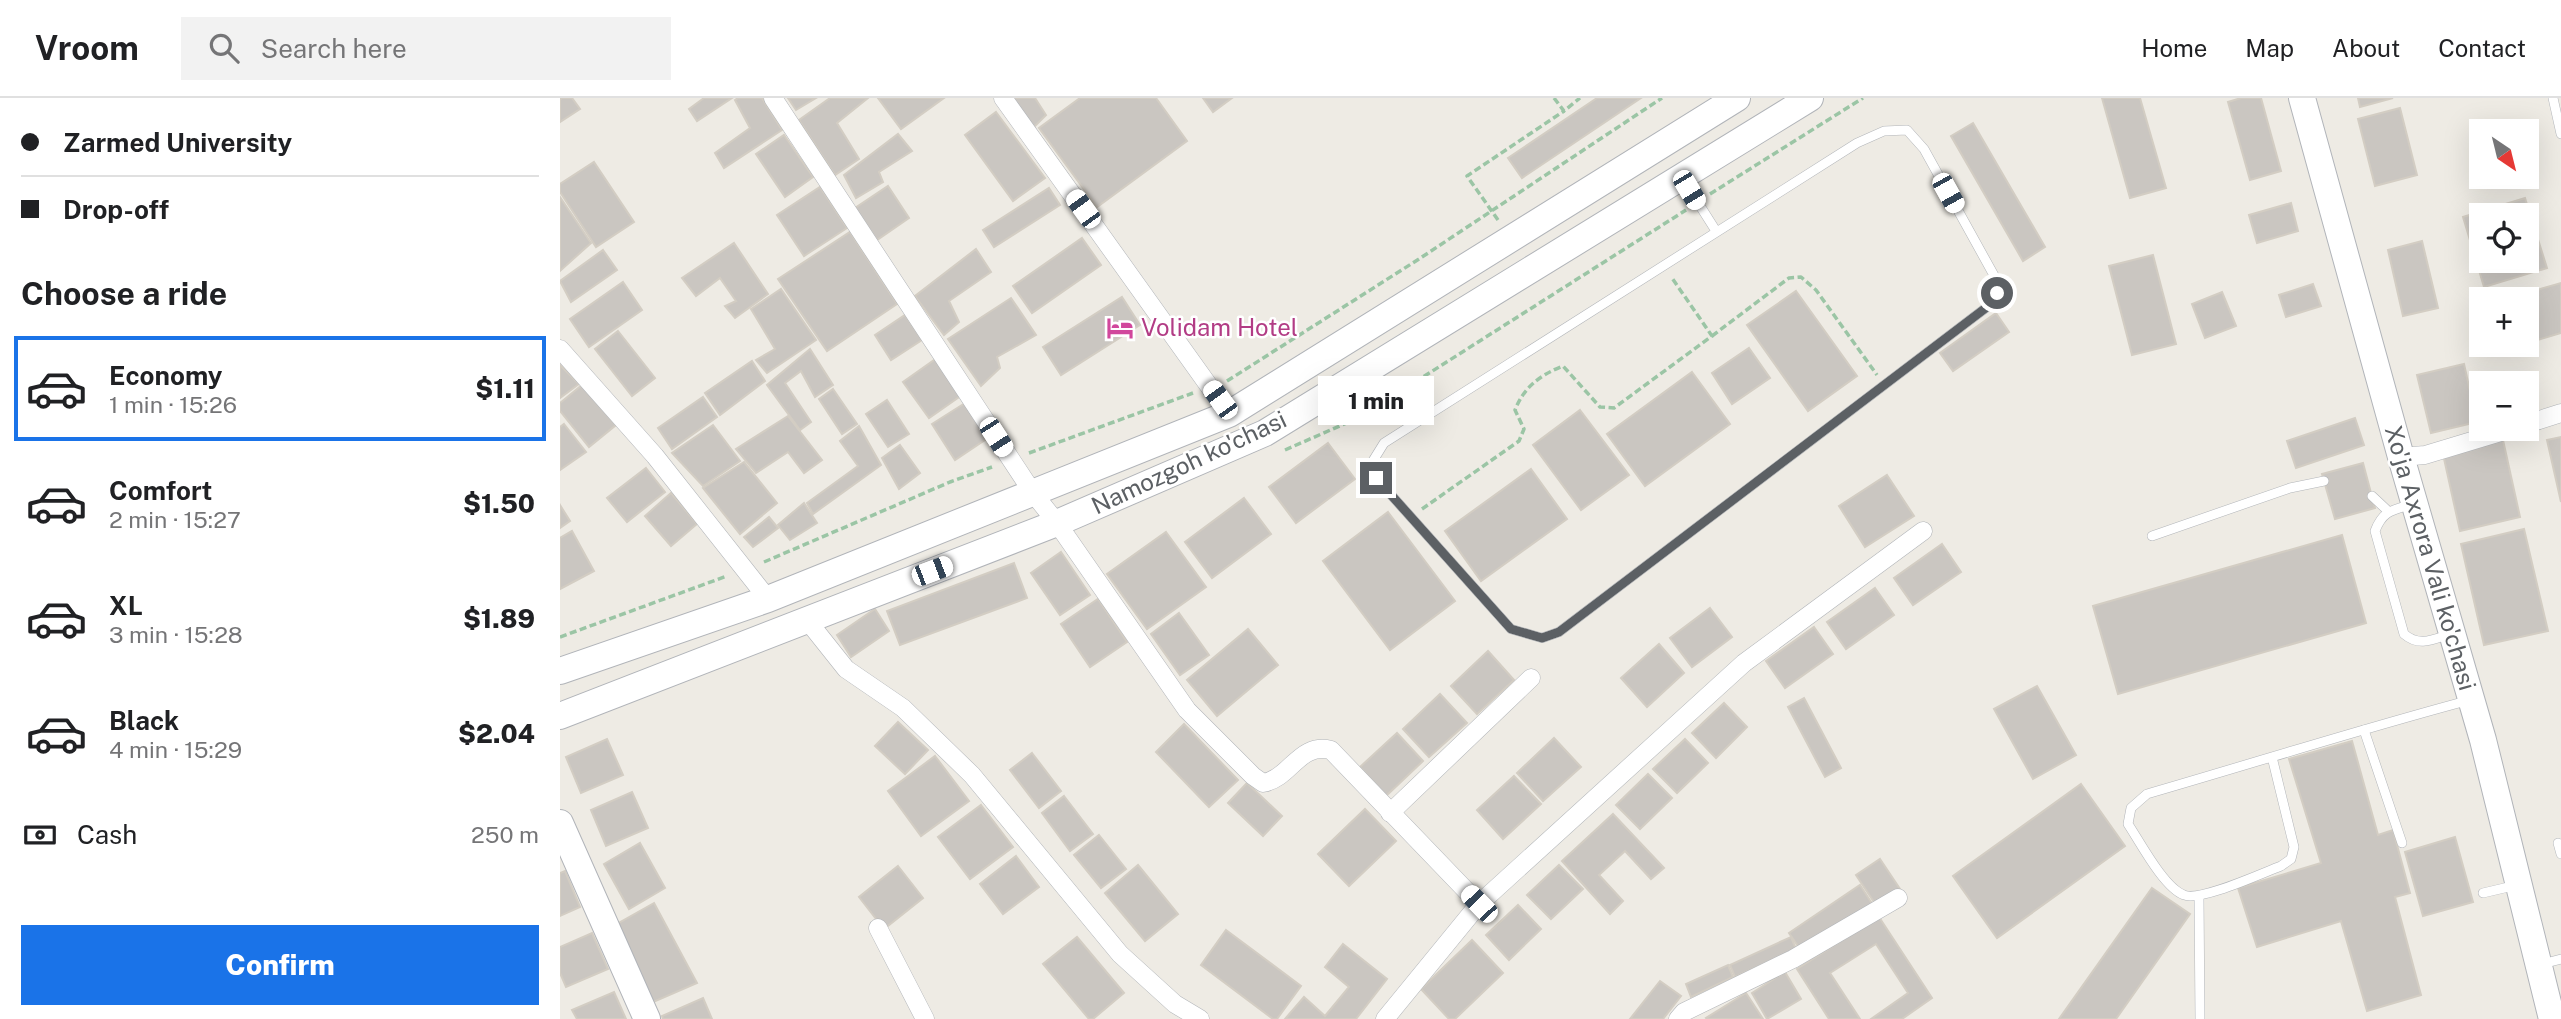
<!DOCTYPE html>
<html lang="en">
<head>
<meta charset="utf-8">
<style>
	body { margin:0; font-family:"Public Sans",sans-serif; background:#f2f2f2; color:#202124; height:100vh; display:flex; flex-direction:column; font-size:26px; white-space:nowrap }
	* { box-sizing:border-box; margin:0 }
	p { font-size:23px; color:#757577 }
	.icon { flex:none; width:38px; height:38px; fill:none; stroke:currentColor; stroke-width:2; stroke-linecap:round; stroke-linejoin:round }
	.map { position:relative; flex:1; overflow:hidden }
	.sheet { display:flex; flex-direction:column; background:#fff; width:560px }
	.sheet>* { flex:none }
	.top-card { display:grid; align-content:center; height:154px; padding:0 21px; background:#fff }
	.needle { width:46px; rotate:145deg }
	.fabs { position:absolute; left:1909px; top:21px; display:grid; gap:14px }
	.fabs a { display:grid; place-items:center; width:70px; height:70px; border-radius:0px; background:#fff; box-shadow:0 7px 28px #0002; font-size:35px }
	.end { position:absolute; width:32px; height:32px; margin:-16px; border:9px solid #5c6064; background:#fff; box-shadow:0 0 0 4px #fff }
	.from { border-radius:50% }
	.bubble { position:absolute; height:49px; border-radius:0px; background:#fff; box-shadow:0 7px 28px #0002; font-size:23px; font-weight:800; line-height:49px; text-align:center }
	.car { position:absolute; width:21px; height:42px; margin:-21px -10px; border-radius:9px; box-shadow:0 0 5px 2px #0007; background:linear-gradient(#fff 24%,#345 0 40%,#fff 0 76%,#345 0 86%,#fff 0) }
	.top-card b { display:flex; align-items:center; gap:24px; height:66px; font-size:26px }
	.top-card b+b { border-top:2px solid #e0e0e0 }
	.top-card i { width:18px; height:18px; background:#202124 }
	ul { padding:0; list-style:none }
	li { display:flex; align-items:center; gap:21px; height:105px; margin:0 14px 10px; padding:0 7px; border:4px solid transparent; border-radius:0px }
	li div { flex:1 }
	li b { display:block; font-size:26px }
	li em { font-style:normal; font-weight:800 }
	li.active { border-color:#1a73e8 }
	li>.icon { width:63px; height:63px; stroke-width:1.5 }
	h2 { padding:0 21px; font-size:32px; line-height:84px }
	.pay { display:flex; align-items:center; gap:18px; height:77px; padding:0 21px; font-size:26px }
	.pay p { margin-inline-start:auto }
	.button { display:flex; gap:14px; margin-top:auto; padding:14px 21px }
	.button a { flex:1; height:80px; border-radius:0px; background:#1a73e8; color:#fff; font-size:28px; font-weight:800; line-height:80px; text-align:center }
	header { display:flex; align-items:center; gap:42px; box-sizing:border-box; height:98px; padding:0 35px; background:#fff; border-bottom:2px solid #e0e0e0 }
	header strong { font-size:33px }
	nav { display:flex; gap:38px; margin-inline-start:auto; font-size:24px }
	.search { width:490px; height:63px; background:#f2f2f2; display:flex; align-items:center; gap:18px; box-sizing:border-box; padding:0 24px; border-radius:0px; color:#757577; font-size:26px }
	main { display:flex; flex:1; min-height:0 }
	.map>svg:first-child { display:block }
</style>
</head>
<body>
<header>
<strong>Vroom</strong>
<div class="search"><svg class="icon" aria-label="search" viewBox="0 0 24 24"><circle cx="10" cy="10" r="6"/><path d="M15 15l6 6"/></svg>Search here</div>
<nav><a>Home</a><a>Map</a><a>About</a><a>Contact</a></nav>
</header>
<main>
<section class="sheet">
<div class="top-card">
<b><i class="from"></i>Zarmed University</b>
<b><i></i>Drop-off</b>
</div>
<h2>Choose a ride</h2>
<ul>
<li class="active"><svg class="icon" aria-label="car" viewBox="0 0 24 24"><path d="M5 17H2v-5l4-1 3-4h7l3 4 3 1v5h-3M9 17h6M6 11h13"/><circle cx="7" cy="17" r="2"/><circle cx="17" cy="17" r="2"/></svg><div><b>Economy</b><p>1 min · 15:26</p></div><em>$1.11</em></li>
<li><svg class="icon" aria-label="car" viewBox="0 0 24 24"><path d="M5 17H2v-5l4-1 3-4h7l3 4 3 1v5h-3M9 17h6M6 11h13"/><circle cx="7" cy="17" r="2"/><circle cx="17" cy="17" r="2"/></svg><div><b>Comfort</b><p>2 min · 15:27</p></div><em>$1.50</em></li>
<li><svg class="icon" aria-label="car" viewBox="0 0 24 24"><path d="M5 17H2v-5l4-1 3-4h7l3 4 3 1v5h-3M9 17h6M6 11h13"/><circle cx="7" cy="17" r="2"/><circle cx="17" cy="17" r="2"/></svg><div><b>XL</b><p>3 min · 15:28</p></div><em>$1.89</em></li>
<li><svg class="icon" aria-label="car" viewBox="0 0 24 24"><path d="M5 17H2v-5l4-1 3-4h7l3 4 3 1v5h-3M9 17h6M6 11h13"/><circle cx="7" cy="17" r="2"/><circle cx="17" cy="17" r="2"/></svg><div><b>Black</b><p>4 min · 15:29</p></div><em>$2.04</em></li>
</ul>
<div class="pay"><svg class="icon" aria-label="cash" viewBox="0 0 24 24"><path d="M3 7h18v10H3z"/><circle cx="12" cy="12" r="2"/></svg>Cash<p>250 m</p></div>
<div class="button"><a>Confirm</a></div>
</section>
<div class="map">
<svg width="2001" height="921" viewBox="0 0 2001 921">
	<rect width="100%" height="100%" fill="#eeebe4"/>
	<!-- building -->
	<g fill="#cac6c1" stroke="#d3cdc3" stroke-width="2" fill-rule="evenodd">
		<polygon points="2,0 12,0 20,11 0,24 0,1"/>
		<polygon points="144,0 172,0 137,23 129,11"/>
		<polygon points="178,0 202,0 222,32 164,70 155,55 190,30 175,2"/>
		<polygon points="228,0 256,0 236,12"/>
		<polygon points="270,0 308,0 277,25 299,61 275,77 239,22"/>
		<polygon points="318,0 384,0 341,31"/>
		<polygon points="452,0 475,0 486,17 474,29"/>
		<polygon points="520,0 596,0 627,43 537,109 479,30"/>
		<polygon points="643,0 672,0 653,14"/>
		<polygon points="1037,0 1081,0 962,80 948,60"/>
		<polygon points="1542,0 1580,0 1606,90 1570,100"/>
		<polygon points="1681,0 1701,0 1721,73 1690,82 1668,4"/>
		<polygon points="1798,0 1833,0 1800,9"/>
		<polygon points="1840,10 1857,77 1815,88 1798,21"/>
		<polygon points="436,14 485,80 453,103 405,37"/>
		<polygon points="1413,25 1485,149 1463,163 1391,38"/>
		<polygon points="338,36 352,53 319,74 323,84 296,100 284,77"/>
		<polygon points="224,37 253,79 225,99 196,56"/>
		<polygon points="34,64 74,124 36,149 0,94 0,86"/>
		<polygon points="328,88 349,120 317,142 295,110"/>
		<polygon points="260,89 287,130 244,158 217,117"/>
		<polygon points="489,90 500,107 434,149 423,132"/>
		<polygon points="0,99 31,145 0,173"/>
		<path d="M1965 100 1987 170 1924 189 1903 119ZM1922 117H1967V163H1922Z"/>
		<polygon points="1731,105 1738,133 1697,145 1689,117"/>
		<polygon points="290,134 337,206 267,253 218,181"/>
		<polygon points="522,140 541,167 472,215 453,188"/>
		<polygon points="1862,143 1878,210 1843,218 1828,152"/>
		<polygon points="174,145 208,196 175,220 165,208 176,203 160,180 136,198 122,180"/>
		<polygon points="416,151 431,174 389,203 399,224 384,237 355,198"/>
		<polygon points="43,152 57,172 11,204 0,183"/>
		<polygon points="1593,157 1616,246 1572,257 1549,168"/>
		<polygon points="63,184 82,212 29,249 10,221"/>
		<polygon points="2001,185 2001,235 1967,245 1967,201 1945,201"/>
		<polygon points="1753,186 1761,208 1726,219 1719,197"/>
		<polygon points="221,191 256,242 207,275 196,262 215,251 191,211"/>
		<polygon points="1236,193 1297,278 1248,313 1187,227"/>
		<polygon points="1662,194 1676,228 1645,240 1632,206"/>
		<polygon points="562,199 580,227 501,277 483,249"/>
		<polygon points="451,200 476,237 437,259 440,270 421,288 388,241"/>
		<polygon points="1436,215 1449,234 1393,273 1380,255"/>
		<polygon points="345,217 362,242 331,262 315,237"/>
		<polygon points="58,233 95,280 72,298 35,251"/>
		<polygon points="1189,250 1210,280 1172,306 1152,275"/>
		<polygon points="250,251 273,287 255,299 241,273 225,285 251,324 240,332 207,287"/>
		<polygon points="377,260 402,297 369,320 343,284"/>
		<polygon points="192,263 205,283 160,317 145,295"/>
		<polygon points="1904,266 1917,324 1871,335 1857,277"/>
		<polygon points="0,267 19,286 0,300"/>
		<polygon points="1132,274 1170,326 1085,388 1047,336"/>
		<polygon points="22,287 56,327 29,349 0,313 0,305"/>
		<polygon points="273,291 297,326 282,336 259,301"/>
		<polygon points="143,299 157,319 112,351 98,330"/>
		<polygon points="327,302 349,336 328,349 306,316"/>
		<polygon points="405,305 428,340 395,362 372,326"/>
		<polygon points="1020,312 1069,377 1021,412 973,347"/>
		<polygon points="228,318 262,362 244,375 228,354 196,375 176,351"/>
		<polygon points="1795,320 1804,347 1736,370 1727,343"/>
		<polygon points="4,326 26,354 0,372 0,329"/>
		<polygon points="153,327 180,363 143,388 112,355"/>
		<polygon points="299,328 321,367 253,416 247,405 298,368 280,343"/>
		<polygon points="2001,339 2001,404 1987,342"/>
		<polygon points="1943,342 1960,419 1900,433 1883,356"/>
		<polygon points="768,345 795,381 736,425 709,389"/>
		<polygon points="340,347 360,375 339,391 322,360"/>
		<polygon points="184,364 217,405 180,436 143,390"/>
		<polygon points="1803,365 1815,410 1775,421 1762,376"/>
		<polygon points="86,370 105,394 67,424 47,400"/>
		<polygon points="971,371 1007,421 921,483 885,433"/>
		<polygon points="1327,377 1354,418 1305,449 1279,408"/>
		<polygon points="111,395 137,426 111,448 85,418"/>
		<polygon points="684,400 711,436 652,480 625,444"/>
		<polygon points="244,405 257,425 230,442 218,427"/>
		<polygon points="0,407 10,423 0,430"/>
		<polygon points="828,414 895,503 830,552 763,463"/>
		<polygon points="209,419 218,430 193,449 184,439"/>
		<polygon points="1964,431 1988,533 1924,547 1901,446"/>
		<polygon points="12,433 34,473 0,491 0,440"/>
		<polygon points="606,434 646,489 587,531 547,476"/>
		<polygon points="1782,437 1806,525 1558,596 1533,508"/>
		<polygon points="1382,446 1401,474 1353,507 1334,480"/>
		<polygon points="501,454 530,497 500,517 471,475"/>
		<polygon points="454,465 467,500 340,547 327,513"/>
		<polygon points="1315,490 1334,517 1286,551 1267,524"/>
		<polygon points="538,501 567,544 530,569 501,526"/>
		<polygon points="1150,510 1172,539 1132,569 1110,540"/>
		<polygon points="315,511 329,533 291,559 277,537"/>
		<polygon points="619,515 649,557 620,577 591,536"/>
		<polygon points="1254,529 1273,556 1225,590 1206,563"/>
		<polygon points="688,531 718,567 657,618 627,582"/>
		<polygon points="1099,546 1124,575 1087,609 1061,580"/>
		<polygon points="928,553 954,582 917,616 891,588"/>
		<polygon points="1477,588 1516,657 1473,681 1434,611"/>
		<polygon points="880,596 907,625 869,659 843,631"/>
		<polygon points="1244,600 1281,670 1265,679 1228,609"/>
		<polygon points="1164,605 1187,629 1156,660 1132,635"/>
		<polygon points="338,624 368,652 345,676 315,648"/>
		<polygon points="624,626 678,682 649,709 596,654"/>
		<polygon points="837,635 863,663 826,698 800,669"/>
		<polygon points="994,640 1021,669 983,703 957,675"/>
		<polygon points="47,641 63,677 21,695 6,659"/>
		<polygon points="1125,641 1148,665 1117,695 1093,671"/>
		<polygon points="1792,643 1818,737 1833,732 1850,795 1835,799 1861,897 1807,913 1781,823 1697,849 1678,790 1761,765 1729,661"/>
		<polygon points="472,655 501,693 479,710 450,672"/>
		<polygon points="375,658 409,703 361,738 328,693"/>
		<polygon points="1088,676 1112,700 1080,731 1056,707"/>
		<polygon points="954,678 981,706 943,741 917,712"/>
		<polygon points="687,685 722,718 703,738 668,705"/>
		<polygon points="1521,686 1565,748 1437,840 1393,778"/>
		<polygon points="72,694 88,730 46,748 31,712"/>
		<polygon points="504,698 533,736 510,753 482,715"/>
		<polygon points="421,707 453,749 410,781 378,739"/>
		<polygon points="805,711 836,743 789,788 758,756"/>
		<polygon points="1053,716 1104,770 1091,781 1065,753 1039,777 1063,803 1050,816 1002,763"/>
		<polygon points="539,737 566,771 541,790 514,757"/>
		<polygon points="1895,739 1913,804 1863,818 1845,754"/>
		<polygon points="80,745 105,790 69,811 44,766"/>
		<polygon points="456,758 479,789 443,816 420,786"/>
		<polygon points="1320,761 1340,791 1316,807 1296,777"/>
		<polygon points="578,767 618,816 585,843 545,795"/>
		<polygon points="999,767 1023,791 991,821 967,797"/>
		<polygon points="338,768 363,800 324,831 299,799"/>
		<polygon points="5,773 20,809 0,818 0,775"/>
		<polygon points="1300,787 1313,807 1242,854 1229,835"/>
		<polygon points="1592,790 1630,816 1556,921 1499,921"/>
		<polygon points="94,805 137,885 91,905 57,826"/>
		<polygon points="958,807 981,831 949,862 926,837"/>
		<polygon points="1319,819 1372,900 1342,921 1311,921 1348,895 1316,846 1270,875 1300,921 1269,921 1237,871"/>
		<polygon points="666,832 741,888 717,921 713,921 641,867"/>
		<polygon points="32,835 48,871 6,889 0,875 0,849"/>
		<polygon points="517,839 564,895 533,921 529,921 483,866"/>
		<polygon points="1231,839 1236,851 1175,879 1170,867"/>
		<polygon points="912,842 943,875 895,921 889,921 861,891"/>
		<polygon points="783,846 827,881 796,921 725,921 744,899 765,918 789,889 765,869"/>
		<polygon points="1168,867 1173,879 1131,899 1126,886"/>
		<polygon points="1225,874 1241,901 1207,921 1192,895"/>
		<polygon points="1100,883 1121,898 1103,921 1070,921"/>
		<polygon points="54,894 66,921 17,921 12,912"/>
		<polygon points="1186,895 1203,921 1147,921 1146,920"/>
		<polygon points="143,900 152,921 103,921 102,918"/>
	</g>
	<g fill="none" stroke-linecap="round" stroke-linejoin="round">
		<!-- lane casing -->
		<g stroke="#b2b5b9" stroke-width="10">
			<g id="lane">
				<polyline points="1993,0 2001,36"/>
				<polygon points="1347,32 1364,51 1436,181 1437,195 1427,209 999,534 982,540 951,531 816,380 811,366 824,345 1297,45 1324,33"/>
				<polyline points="1123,81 1156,133"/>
				<polyline points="1812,398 1828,413"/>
				<path d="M1853 406C1833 412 1823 412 1815 433L1844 536C1859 549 1872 542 1890 536"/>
				<polyline points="1592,438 1730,390 1764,383"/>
				<polyline points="1804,632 1842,745"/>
				<path d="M1712 659 1734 749 1731 761 1721 768C1702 775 1640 804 1624 797 1604 790 1580 744 1568 726L1571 710 1587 696C1694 665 1801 631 1910 602"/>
				<polyline points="1998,745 2001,756"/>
				<polyline points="1923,795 1957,787"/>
				<polyline points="1639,799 1640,921"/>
				<polyline points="1982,866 2001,861"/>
			</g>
		</g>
		<!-- street casing -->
		<g stroke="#b2b5b9" stroke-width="19">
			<g id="street">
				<path d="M213 0 473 395 497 425 627 612 693 678 703 685C731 680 739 644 771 652L919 806 1184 565 1363 433"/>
				<polyline points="443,0 669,316"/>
				<polyline points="0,251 95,358 208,501"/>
				<polyline points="1967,326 2001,315"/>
				<polyline points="1841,359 1865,357 1951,331"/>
				<polyline points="247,522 286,571 343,610 412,677 560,856 615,906 640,921"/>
				<polyline points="830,715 971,580"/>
				<polyline points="318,830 365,921"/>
				<polyline points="825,921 919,806"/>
				<polyline points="1118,921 1124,914 1233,861 1338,800"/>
			</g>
		</g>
		<!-- secondary casing -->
		<g stroke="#b1b4b9" stroke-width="28">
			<g id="secondary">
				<polyline points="1742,0 1841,359 1923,642 1992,921"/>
				<polyline points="0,573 208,501 669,316 1177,0"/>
				<polyline points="0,618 497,425 705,335 1250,0"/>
				<polyline points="0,725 87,921"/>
			</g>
		</g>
		<!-- path -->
		<g stroke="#9bc5a5" stroke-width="3.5" stroke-dasharray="7 3.5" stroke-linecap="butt">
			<polyline points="994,0 1004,13 1020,0"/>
			<polyline points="1150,96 1303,0"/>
			<polyline points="938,122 907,78 1004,13"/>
			<polyline points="1152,238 1229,180 1241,179 1256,192 1317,277"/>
			<polyline points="667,283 859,161 1102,0"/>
			<polyline points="725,352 800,319 1126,112"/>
			<polyline points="469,355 633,295"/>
			<path d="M862 411 959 343 964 331 955 312C964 289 980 277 1003 268L1040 309 1054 310 1152 238 1112 180"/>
			<polyline points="204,464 390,384 432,369"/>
			<polyline points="0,539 167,478"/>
		</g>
		<!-- lane -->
		<use href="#lane" stroke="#fff" stroke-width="9"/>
		<!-- street -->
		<use href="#street" stroke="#fff" stroke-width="18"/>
		<!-- secondary -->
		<use href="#secondary" stroke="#fff" stroke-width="26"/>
	</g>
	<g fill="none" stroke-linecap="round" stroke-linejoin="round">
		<!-- route -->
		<polyline stroke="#5c6064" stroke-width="9" points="816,380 951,531 982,540 999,534 1427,209 1437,195"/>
	</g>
	<!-- icons -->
	<defs>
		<g id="hotel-bare" transform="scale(2.1)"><path d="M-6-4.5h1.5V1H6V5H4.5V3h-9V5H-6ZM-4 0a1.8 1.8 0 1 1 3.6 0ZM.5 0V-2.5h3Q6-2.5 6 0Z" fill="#d1479c" stroke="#fff" stroke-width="2.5" paint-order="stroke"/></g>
	</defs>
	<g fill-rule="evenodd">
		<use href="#hotel-bare" x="560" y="230"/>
	</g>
	<g text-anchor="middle" stroke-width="5" stroke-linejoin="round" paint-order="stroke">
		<!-- hotel labels -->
		<g font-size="24" fill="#b23c85" stroke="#fff" text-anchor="start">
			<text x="581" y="238">Volidam Hotel</text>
		</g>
		<!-- street labels -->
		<g font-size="24" fill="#5c6064" stroke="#fff">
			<text transform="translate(629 365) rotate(-25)" y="8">Namozgoh ko'chasi</text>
			<text transform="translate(1870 460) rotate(74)" y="8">Xo'ja Axrora Vali ko'chasi</text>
		</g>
	</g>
</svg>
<div class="fabs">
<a><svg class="needle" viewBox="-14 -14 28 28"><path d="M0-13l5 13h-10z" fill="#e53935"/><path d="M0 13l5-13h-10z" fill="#757577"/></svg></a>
<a><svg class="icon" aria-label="locate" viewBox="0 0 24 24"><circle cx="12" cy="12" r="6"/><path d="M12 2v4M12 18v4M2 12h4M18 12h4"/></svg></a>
<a>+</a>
<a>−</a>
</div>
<i class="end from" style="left:1437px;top:195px"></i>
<i class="end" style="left:816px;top:380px"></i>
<div class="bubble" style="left:758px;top:278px;width:116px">1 min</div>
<i class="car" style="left:1129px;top:92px;rotate:149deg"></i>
<i class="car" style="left:1388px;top:95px;rotate:151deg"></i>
<i class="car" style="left:523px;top:111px;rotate:324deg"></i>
<i class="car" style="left:660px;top:302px;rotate:324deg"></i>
<i class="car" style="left:436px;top:339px;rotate:147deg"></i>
<i class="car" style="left:372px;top:473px;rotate:69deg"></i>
<i class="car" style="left:919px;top:806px;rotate:316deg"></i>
</div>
</main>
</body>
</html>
